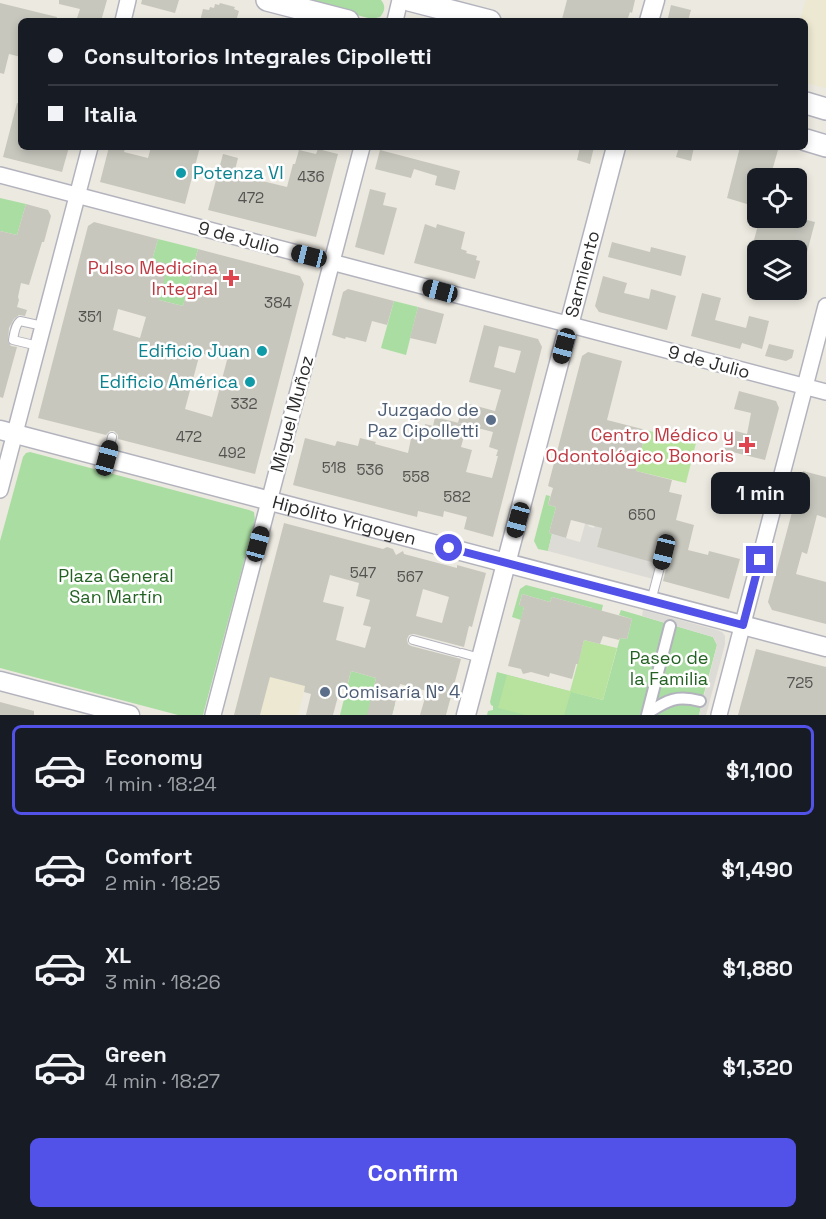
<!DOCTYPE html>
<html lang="en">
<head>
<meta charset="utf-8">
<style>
	body { margin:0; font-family:"Space Grotesk",sans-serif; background:#20242c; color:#f1f3f6; height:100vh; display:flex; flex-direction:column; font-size:22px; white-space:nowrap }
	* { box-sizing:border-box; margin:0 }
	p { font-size:20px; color:#9ea1a6 }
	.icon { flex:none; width:33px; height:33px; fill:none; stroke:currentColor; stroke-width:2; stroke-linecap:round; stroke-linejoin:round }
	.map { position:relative; height:715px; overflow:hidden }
	.sheet { display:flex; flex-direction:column; background:#171b24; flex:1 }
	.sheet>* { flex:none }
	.banner { position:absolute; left:18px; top:18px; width:790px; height:132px; border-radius:9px; box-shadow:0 3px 9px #0003; display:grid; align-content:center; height:132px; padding:0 30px; background:#171b24 }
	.tools { position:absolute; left:747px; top:168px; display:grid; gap:12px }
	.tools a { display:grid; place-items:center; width:60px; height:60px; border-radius:9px; background:#171b24; box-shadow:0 3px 9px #0003; font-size:30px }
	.end { position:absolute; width:27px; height:27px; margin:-14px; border:8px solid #5251e8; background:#fff; box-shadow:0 0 0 3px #fff }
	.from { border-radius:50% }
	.bubble { position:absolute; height:42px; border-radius:9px; background:#171b24; box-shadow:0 3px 9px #0003; font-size:20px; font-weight:700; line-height:42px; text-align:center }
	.car { position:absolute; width:18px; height:36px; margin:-18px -9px; border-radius:8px; box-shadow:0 0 4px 2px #0007; background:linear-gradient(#222 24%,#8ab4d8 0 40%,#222 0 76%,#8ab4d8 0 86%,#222 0) }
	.banner b { display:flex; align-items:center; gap:21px; height:57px; font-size:22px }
	.banner b+b { border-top:2px solid #363941 }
	.banner i { width:15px; height:15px; background:#f1f3f6 }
	ul { padding:10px 0 0; list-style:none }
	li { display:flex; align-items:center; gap:18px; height:90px; margin:0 12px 9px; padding:0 18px; border:3px solid transparent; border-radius:9px }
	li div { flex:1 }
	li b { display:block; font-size:22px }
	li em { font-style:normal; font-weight:700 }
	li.current { border-color:#5251e8 }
	li>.icon { width:54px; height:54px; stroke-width:1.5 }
	.action { display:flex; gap:12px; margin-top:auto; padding:12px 30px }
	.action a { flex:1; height:69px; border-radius:9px; background:#5251e8; color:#fff; font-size:24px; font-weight:700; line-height:69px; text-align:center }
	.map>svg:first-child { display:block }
</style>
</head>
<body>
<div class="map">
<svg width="826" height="715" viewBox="0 0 826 715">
	<rect width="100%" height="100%" fill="#ece9e0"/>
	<!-- education -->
	<g fill="#ece8d1">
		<polygon points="806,0 826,0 826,88 806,83 806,21 800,21"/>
		<polygon points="269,580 325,594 312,642 316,644 298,715 234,715"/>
	</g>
	<!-- green -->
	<g fill="#aadda2">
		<path d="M299 0H381C386 6 385 11 380 17L372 19Z"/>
		<polygon points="0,198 26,204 17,235 0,231"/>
		<polygon points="158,239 198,249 183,306 159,300 152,260"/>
		<polygon points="394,301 418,307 406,355 381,348"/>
		<polygon points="30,452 249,510 254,512 255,520 203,715 178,715 0,668 0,541 23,457 26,453"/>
		<polygon points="546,495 550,496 548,505 556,507 549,533 552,534 548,551 538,549 534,541"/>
		<polygon points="526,585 603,605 596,635 586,633 592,608 552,597 550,602 522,594 519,605 524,607 521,620 512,617 520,589"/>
		<polygon points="621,610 713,637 717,645 703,697 701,698 699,704 701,707 699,715 487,715 488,711 493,710 493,706 491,705 490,702 497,672 603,700 620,638 627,639 632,619 619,615"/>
		<polygon points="351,671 376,678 371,698 395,704 392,715 340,715"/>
	</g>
	<!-- pitch -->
	<g fill="#b8e39f">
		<polygon points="646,430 696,443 686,483 636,471"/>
		<polygon points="584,640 617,648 603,700 571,692 564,715 526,715 498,708 507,675 570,691"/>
	</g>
	<!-- plaza -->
	<g fill="#dddbd6">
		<polygon points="601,503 608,505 597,547 657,563 653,579 548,551 552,534 580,542 587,517 589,524 588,526 594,528"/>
		<polygon points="643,610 717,630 722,632 725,636 725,644 706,715 699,715 717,645 713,637 642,616"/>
	</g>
	<!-- building -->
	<g fill="#c8c7be" fill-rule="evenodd">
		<polygon points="59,0 107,0 101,21 88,21 77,18 80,9 59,4"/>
		<polygon points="142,0 179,0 175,13 141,4"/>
		<polygon points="567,0 635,0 632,13 630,12 627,21 568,21 562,19"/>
		<polygon points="0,3 57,17 56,21 21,21 21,57 9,54 4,74 0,73"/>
		<polygon points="220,3 235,7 234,9 239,11 236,21 200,21 203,9 209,10 210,7 214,8 215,4 219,5"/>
		<polygon points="671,5 691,10 688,21 681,21 668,18"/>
		<polygon points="17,103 21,104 21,147 69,147 62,172 3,157"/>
		<polygon points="109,147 125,149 124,152 148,158 151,147 200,147 185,204 100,182"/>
		<polygon points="580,147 594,147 590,164 577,160"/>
		<polygon points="679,147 694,147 691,161 676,157"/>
		<polygon points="740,147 768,147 778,150 770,178 758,178 758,195 750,193 747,204 727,198"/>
		<polygon points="318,149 338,154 316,237 208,210 223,154 238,158 234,174 287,187 293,164 295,164 299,150 316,154"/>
		<polygon points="380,150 460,171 455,190 435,185 437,176 414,169 411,178 375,169"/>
		<polygon points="370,189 386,193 383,205 397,208 384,255 355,247"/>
		<polygon points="26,204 48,210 51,216 44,242 42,242 29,285 21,283 18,297 19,300 17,307 27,310 25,316 19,315 14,319 9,328 8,342 11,346 17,347 3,398 0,397 0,231 17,235"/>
		<polygon points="760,218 799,218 815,222 800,279 796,278 796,250 765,250 752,247"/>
		<path d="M94 222 158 239 152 260 168 264 159 300 183 306 198 249 300 276 304 284 255 474 118 439V435L114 431H110L106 435 38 418 88 226ZM118 309 146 317 140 338 113 330ZM200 353 227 360 212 417 185 409Z"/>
		<polygon points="425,224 436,228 437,224 465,232 461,249 467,251 466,253 477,256 476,260 480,261 475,279 414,263"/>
		<polygon points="612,242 650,252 651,247 686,256 681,276 608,257"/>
		<polygon points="603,276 627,283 624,293 649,299 651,289 676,296 667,330 599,312 595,306"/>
		<polygon points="348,289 394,301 387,325 372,321 366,342 346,337 345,339 332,335 343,292"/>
		<polygon points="702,293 721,298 715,320 746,328 749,316 769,321 762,349 742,343 740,349 691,336"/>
		<polygon points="418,307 444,314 436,344 410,338"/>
		<path d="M484 325 538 339 542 347 493 537 464 529 467 517 444 511 443 517 418 511 417 517 293 485 305 438 335 446 337 441 358 446 360 438 376 442 375 444 408 453 412 434 422 437 425 424 433 426 435 417 467 425 461 447 472 450 466 472 492 478 498 456H496L498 450 489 447 493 432 458 423 461 411 467 413 469 404 495 411 501 390 469 382ZM499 346 521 351 515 373 494 367Z"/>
		<polygon points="769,344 794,350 792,358 786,361 765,356"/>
		<polygon points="588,352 622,361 607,420 646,430 636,471 672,480 669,492 682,495 676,520 694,525 688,550 708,555 709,551 740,559 729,599 663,581 670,553 670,550 666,546 662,546 659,548 655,563 597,547 602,528 571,520 566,538 549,533 556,507 548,505 553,488 548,486 582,356"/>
		<polygon points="739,391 776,401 779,408 765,460 724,450 727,436 731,437 732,430 747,434 751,413 734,409"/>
		<polygon points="803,471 826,477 826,518 817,515 807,554 802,552 796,574 826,582 826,624 772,610 768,602"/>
		<path d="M284 523 383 549 387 547 393 549 396 555 403 551 404 554 457 568V565L486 573 472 627 469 626 464 647 414 634 409 635 407 639 408 644 411 646 461 659 446 715H420L427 691 400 684 392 715H367L376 678 351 671 346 690 340 689 333 715H306L311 694 304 692 305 686 270 677 260 715H234ZM330 575 359 583 356 596 370 600 363 625 371 627 365 648 336 640 344 607 323 602ZM423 589 449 597 442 623 416 616Z"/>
		<polygon points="522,594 550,602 552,597 632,619 627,639 620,638 619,640 603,636 600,644 584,640 578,664 576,664 572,679 550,673 549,677 531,672 523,674 521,669 508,666 524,607 519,606"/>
		<polygon points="756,649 826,667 826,715 738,715"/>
		<polygon points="0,702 34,711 34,715 0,715"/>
	</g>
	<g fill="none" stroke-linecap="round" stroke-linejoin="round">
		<!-- service casing -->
		<g stroke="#b3b3be" stroke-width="10">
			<g id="service">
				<path d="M38 346 13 340C14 334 15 325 20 321L43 326"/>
				<polyline points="107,458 112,437"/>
				<polyline points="651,601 664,552"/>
				<polyline points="413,640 457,652"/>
				<polyline points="462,653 480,658"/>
			</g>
		</g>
		<!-- pedestrian casing -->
		<g stroke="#b3b3be" stroke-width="14">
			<g id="pedestrian">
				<path d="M648 713C667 700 677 695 700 701"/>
				<polyline points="647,715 670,626"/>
			</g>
		</g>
		<!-- minor casing -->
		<g stroke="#b3b3be" stroke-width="18">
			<g id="minor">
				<polyline points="123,21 128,0"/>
				<polyline points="395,21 400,0"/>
				<polyline points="0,175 826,392"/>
				<polyline points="0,490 90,147"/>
				<polyline points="213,715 362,147"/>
				<polyline points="719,715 826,306"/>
			</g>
		</g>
		<!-- tertiary casing -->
		<g stroke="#b3b3be" stroke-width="21">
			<g id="tertiary">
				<polyline points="649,21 655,0"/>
				<path id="s1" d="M0 430 826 647"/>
				<polyline points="0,681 130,715"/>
				<path id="s2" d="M466 715 616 147"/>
			</g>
		</g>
		<!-- secondary casing -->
		<g stroke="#b3b3be" stroke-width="24">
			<g id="secondary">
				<polyline points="267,0 348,21"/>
				<polyline points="409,0 490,21"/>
				<polyline points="806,103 826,109"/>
				<polyline points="806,140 826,146"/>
			</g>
		</g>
		<!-- service -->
		<use href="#service" stroke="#fff" stroke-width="8"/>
		<!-- pedestrian -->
		<use href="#pedestrian" stroke="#fff" stroke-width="10"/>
		<!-- minor -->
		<use href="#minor" stroke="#fff" stroke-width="15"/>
		<!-- tertiary -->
		<use href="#tertiary" stroke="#fff" stroke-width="18"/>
		<!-- secondary -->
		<use href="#secondary" stroke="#fff" stroke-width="21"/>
	</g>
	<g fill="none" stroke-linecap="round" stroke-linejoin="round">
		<!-- route -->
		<polyline stroke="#5251e8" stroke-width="8" points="449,548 743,625 760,560"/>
	</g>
	<!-- markers -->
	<g fill="#0f9aa8" stroke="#fff" stroke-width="2">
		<circle cx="181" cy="173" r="6"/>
		<circle cx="262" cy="351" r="6"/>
		<circle cx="250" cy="382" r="6"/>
	</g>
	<g fill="#e0444e" stroke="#fff" stroke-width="2">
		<path d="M228 269h6v6h6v6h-6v6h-6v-6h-6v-6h6z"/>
		<path d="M744 436h6v6h6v6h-6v6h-6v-6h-6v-6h6z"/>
	</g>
	<g fill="#5c6f8a" stroke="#fff" stroke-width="2">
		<circle cx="491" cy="420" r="6"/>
		<circle cx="325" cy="692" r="6"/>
	</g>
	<g text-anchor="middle" stroke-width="5" stroke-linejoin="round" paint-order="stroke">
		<!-- number labels -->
		<g font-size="15" fill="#535350">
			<text x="311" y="182">436</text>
			<text x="251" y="203">472</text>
			<text x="278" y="308">384</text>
			<text x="90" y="322">351</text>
			<text x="244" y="409">332</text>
			<text x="189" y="442">472</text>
			<text x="232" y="458">492</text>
			<text x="334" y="473">518</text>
			<text x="370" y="475">536</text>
			<text x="416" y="482">558</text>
			<text x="457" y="502">582</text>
			<text x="642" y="520">650</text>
			<text x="363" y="578">547</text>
			<text x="410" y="582">567</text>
			<text x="800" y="688">725</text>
		</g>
		<!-- culture labels -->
		<g font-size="18" fill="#0d838f" stroke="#fff" text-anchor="end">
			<text x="193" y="179" text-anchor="start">Potenza VI</text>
			<text x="250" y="357">Edificio Juan</text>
			<text x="238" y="388">Edificio América</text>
		</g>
		<!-- street labels -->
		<g font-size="18" fill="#2c2c2c" stroke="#fff">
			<text transform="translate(239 238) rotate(15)" y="6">9 de Julio</text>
			<text dy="6" stroke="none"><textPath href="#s2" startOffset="456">Sarmiento</textPath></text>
			<text transform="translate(709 362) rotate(15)" y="6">9 de Julio</text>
			<text transform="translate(292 414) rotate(-75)" y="6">Miguel Muñoz</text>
			<text dy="6" stroke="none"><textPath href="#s1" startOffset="356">Hipólito Yrigoyen</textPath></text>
		</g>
		<!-- health labels -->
		<g font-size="18" fill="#be3a42" stroke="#fff" text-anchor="end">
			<text x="218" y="274">Pulso Medicina<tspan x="218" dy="21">Integral</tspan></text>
			<text x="734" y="441">Centro Médico y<tspan x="734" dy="21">Odontológico Bonoris</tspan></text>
		</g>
		<!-- service labels -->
		<g font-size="18" fill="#4e5e75" stroke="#fff" text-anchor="end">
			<text x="479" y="416">Juzgado de<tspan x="479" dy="21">Paz Cipolletti</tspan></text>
			<text x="337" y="698" text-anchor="start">Comisaría N° 4</text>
		</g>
		<!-- park labels -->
		<g font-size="18" fill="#236222" stroke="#fff">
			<text x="116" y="582">Plaza General<tspan x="116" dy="21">San Martín</tspan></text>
			<text x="669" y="664">Paseo de<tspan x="669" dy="21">la Familia</tspan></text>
		</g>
	</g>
</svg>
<div class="tools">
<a><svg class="icon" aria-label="locate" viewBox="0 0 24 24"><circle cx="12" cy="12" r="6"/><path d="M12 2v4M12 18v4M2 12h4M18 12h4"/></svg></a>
<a><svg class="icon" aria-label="layers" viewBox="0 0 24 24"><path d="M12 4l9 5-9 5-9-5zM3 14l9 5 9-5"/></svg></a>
</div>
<i class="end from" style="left:449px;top:548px"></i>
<i class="end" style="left:760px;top:560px"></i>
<div class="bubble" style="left:711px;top:472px;width:99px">1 min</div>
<i class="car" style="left:309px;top:256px;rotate:284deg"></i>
<i class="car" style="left:440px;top:291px;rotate:285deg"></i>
<i class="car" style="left:564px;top:346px;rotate:195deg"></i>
<i class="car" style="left:107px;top:458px;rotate:15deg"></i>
<i class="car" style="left:518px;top:520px;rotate:195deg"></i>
<i class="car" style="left:258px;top:544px;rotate:15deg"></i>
<i class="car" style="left:664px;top:552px;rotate:194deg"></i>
<div class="banner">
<b><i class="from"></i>Consultorios Integrales Cipolletti</b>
<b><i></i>Italia</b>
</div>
</div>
<section class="sheet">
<ul>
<li class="current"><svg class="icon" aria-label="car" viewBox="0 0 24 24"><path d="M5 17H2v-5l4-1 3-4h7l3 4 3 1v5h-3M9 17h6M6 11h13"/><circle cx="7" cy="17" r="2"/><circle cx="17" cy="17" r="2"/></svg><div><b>Economy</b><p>1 min · 18:24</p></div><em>$1,100</em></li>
<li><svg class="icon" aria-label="car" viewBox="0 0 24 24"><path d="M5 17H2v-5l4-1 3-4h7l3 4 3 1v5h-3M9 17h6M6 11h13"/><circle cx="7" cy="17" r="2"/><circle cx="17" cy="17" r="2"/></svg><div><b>Comfort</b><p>2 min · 18:25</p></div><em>$1,490</em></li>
<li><svg class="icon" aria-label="car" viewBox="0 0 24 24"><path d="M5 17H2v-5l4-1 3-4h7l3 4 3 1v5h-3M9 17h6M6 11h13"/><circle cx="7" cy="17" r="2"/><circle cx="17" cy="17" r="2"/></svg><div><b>XL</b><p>3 min · 18:26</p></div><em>$1,880</em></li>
<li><svg class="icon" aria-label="car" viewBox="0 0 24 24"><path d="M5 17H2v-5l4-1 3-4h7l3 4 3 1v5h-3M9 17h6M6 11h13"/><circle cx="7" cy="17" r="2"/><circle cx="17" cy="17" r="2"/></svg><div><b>Green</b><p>4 min · 18:27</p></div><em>$1,320</em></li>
</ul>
<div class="action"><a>Confirm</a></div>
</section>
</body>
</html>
